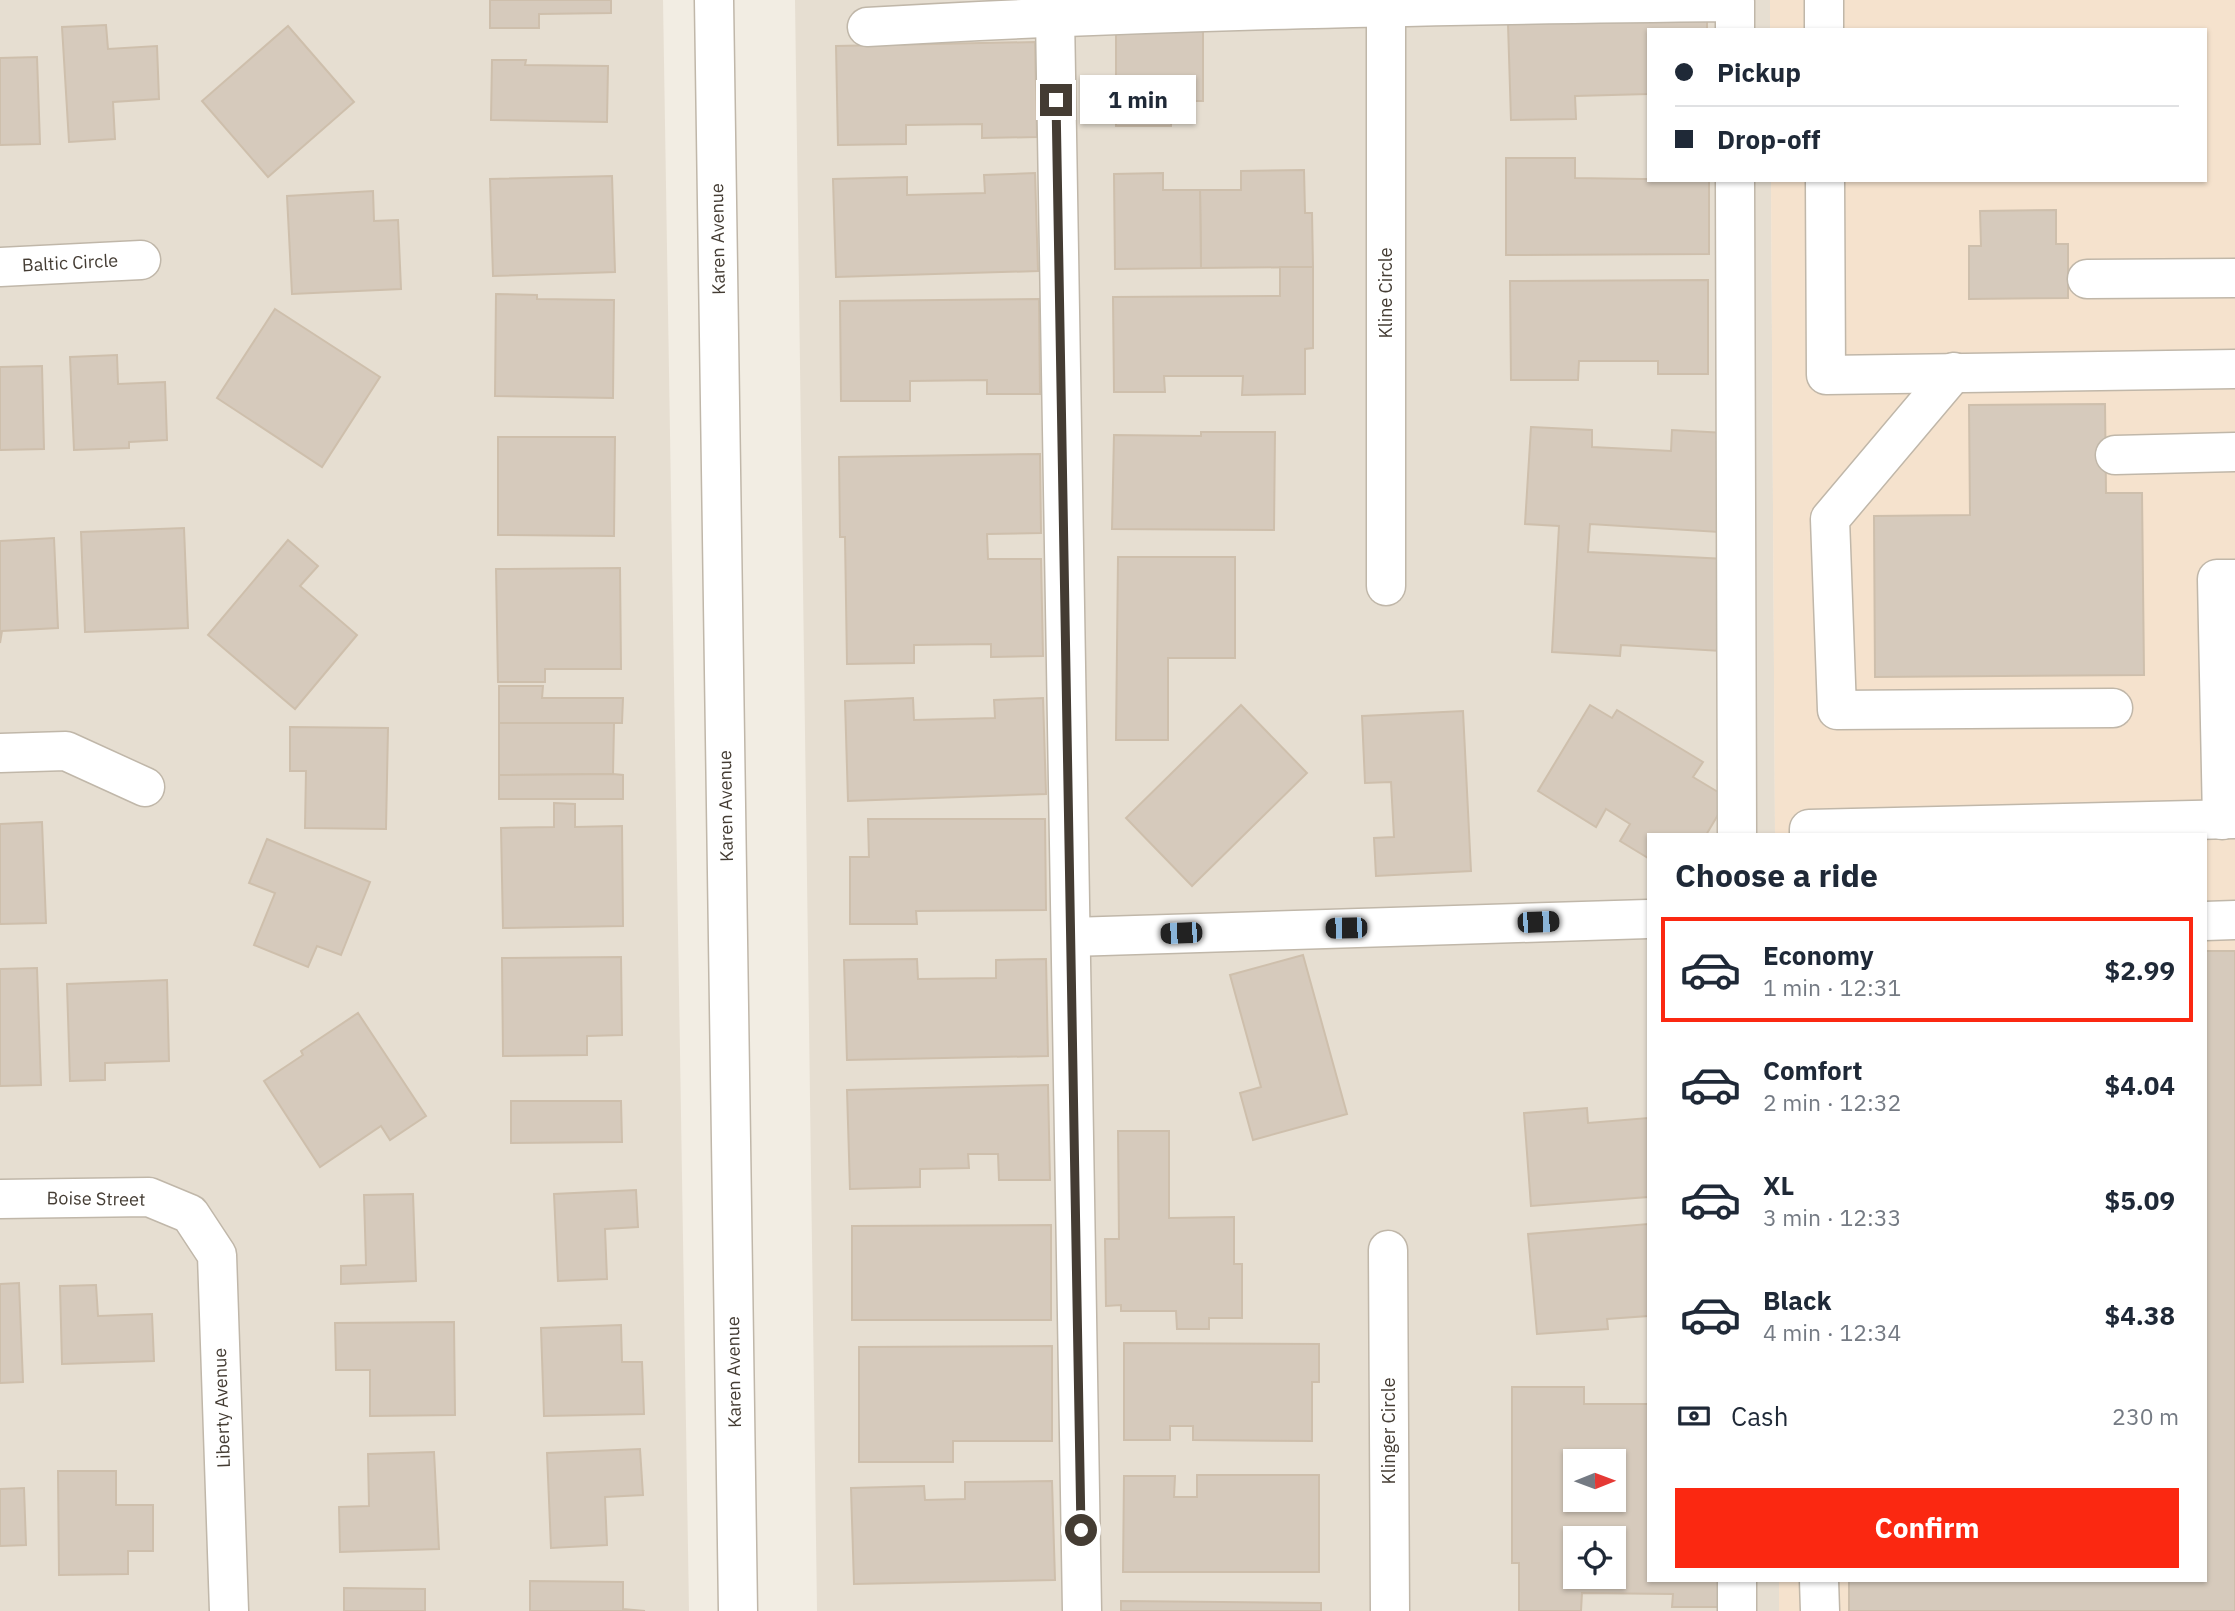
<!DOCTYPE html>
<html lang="en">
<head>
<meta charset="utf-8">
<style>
	body { margin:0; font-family:"IBM Plex Sans",sans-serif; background:#f6f6f7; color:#1f2937; height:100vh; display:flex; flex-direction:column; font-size:26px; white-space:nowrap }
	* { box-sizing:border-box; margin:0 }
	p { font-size:23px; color:#747a83 }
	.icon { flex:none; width:38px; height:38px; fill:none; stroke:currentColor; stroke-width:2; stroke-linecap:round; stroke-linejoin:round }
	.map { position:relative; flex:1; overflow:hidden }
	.panel { position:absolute; left:1647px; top:833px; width:560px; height:749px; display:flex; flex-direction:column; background:#fff; border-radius:0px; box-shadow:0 2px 5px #0004 }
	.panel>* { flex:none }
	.guide { position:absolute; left:1647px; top:28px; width:560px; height:154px; border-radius:0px; box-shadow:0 2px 5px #0004; display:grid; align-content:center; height:154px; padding:0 28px; background:#fff }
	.needle { width:46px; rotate:89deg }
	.tools { position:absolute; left:1563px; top:1449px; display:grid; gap:14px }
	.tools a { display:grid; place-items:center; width:63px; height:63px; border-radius:0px; background:#fff; box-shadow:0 2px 5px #0004; font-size:35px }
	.end { position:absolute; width:32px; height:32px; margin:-16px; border:9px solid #443c33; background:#fff; box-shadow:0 0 0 4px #fff }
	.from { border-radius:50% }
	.bubble { position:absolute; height:49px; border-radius:0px; background:#fff; box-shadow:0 2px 5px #0004; font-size:23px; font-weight:700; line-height:49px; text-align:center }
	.car { position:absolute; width:21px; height:42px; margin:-21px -10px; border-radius:9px; box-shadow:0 0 5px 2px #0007; background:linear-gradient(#222 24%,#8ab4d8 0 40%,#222 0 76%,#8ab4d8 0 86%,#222 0) }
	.guide b { display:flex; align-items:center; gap:24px; height:66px; font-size:26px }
	.guide b+b { border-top:2px solid #e0e1e3 }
	.guide i { width:18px; height:18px; background:#1f2937 }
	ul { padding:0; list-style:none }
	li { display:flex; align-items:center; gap:21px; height:105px; margin:0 14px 10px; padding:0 14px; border:4px solid transparent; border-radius:0px }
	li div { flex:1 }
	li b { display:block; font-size:26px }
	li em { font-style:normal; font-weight:700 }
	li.on { border-color:#fb2811 }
	li>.icon { width:63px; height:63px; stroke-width:1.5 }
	h2 { padding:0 28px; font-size:32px; line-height:84px }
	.pay { display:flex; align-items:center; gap:18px; height:77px; padding:0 28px; font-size:26px }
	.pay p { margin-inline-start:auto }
	.primary-button { display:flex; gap:14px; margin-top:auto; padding:14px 28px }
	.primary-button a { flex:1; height:80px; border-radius:0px; background:#fb2811; color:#fff; font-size:28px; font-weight:700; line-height:80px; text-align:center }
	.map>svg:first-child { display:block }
</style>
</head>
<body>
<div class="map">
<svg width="2235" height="1611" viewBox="0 0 2235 1611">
	<rect width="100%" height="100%" fill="#f2ede3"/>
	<!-- residential -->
	<g fill="#e6ded1" fill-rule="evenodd">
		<polygon points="0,0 663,0 689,1611 0,1611"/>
		<path d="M795 0H1770V30H1648V180H1771L1775 835H1648V1580H1779V1611H817ZM1575 1461H1614V1500H1575ZM1575 1538H1614V1577H1575Z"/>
	</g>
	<!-- commercial -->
	<polygon fill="#f5e2cd" points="1770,0 2235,0 2235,1611 1779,1611 1779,1580 2205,1580 2205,835 1775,835 1771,180 2205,180 2205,30 1770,30"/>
	<!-- building -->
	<g fill="#d6cabc" stroke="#cebfac" stroke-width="2" fill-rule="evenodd">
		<polygon points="490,0 611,0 611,13 539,14 539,28 490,28"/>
		<polygon points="1707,17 1707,30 1648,30 1648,94 1575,96 1576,119 1511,120 1508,24"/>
		<polygon points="106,25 108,49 157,46 159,99 113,102 115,139 69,142 62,27"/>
		<polygon points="288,26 354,102 268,177 202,101"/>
		<polygon points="1116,29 1203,30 1203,101 1172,101 1171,126 1116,126"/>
		<polygon points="1035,42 1037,137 982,138 982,124 906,125 906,144 838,145 836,46"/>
		<polygon points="37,57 40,144 0,145 0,58"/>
		<polygon points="492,60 526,60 525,65 608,66 607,122 491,120"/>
		<polygon points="1506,158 1575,158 1575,178 1709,180 1709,254 1506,255"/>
		<polygon points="1304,170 1305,213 1312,213 1313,267 1201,268 1200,190 1241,190 1241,171"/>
		<polygon points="1035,173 1038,271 836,277 833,179 907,177 907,195 985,193 984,175"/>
		<polygon points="1163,173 1163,190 1200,190 1201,268 1115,269 1114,174"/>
		<polygon points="612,176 615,272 493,276 490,179"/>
		<polygon points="373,191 374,221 398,220 401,289 292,294 287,196"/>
		<polygon points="2056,210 2056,244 2068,244 2068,298 1969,299 1969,246 1981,246 1980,211"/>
		<polygon points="1280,267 1313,267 1313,348 1305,349 1305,394 1242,395 1243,376 1164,376 1165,392 1114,392 1113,297 1280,296"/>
		<polygon points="1708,280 1708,374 1658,374 1658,361 1579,361 1578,380 1511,380 1510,281"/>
		<polygon points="496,294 537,295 537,299 614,300 613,398 495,396"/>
		<polygon points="1039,299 1040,394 987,394 987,380 910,381 910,401 841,401 840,301"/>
		<polygon points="275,309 380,377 322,467 217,398"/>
		<polygon points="117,355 118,384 165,382 167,440 129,442 129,448 74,450 70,357"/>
		<polygon points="42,366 44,449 0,450 0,367"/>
		<polygon points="2105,404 2106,493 2142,493 2144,675 1875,677 1874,516 1970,515 1969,405"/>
		<polygon points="1531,427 1592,430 1592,447 1671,451 1672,430 1725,433 1719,532 1590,524 1588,552 1726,559 1721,651 1621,645 1620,656 1552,652 1559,526 1525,524"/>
		<polygon points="1201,432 1275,432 1274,530 1112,529 1114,435 1201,436"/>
		<polygon points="498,437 615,437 614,536 498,535"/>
		<polygon points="1040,454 1041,533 987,534 988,559 1041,559 1043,656 991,657 991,644 914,645 914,663 847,664 845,537 840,537 839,457"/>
		<polygon points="184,528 188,628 85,632 81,532"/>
		<polygon points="54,538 58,628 2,631 0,643 0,541"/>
		<polygon points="288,540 318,566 300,586 357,635 295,709 208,635"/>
		<polygon points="1118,557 1235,557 1235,658 1168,658 1168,740 1116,740"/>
		<polygon points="620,568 621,669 545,669 545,682 498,682 496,569"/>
		<polygon points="499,686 543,686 542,698 623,698 622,723 499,723"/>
		<polygon points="913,698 914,720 995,718 994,700 1043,698 1046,794 848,801 845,701"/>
		<polygon points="1241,705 1307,773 1192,886 1126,818"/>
		<polygon points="1590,705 1612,718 1617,710 1703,762 1693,777 1728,798 1706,835 1648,835 1648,858 1620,841 1630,824 1606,809 1596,827 1538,791"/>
		<polygon points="1463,711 1471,871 1376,876 1374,838 1394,837 1391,782 1365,783 1362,716"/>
		<polygon points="499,723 614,723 613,774 499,775"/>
		<polygon points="290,727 388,728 386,829 305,828 306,771 290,771"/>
		<polygon points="613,774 623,775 623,799 499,799 499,775"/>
		<polygon points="554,803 575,804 575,827 622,826 623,926 503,928 501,828 554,827"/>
		<polygon points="868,819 1045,819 1046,910 916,911 917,924 850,924 850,857 869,857"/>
		<polygon points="42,822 46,923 0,924 0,824"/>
		<polygon points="267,839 370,882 341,955 317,946 308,967 254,945 275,893 249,883"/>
		<polygon points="2205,951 2235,951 2235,1611 1849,1611 1849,1580 2205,1580"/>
		<polygon points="1303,955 1347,1114 1253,1140 1240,1093 1261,1087 1230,975"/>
		<polygon points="621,957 622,1035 587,1036 587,1055 503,1056 502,958"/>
		<polygon points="917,959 918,979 996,978 996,960 1046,959 1048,1056 847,1060 844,960"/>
		<polygon points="37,968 41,1085 0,1086 0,969"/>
		<polygon points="167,980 169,1061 105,1063 105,1080 70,1081 67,984"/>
		<polygon points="358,1013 426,1116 390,1140 381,1126 320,1167 264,1081 303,1055 301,1051"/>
		<polygon points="1048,1085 1050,1180 999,1180 998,1154 968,1154 969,1168 920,1169 920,1187 850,1189 847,1090"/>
		<polygon points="511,1101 621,1101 622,1142 511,1143"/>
		<polygon points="1587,1108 1588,1123 1648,1118 1648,1197 1531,1206 1524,1113"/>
		<polygon points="1118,1131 1169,1131 1169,1218 1234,1217 1234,1264 1242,1264 1242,1318 1209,1318 1209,1329 1177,1329 1176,1311 1121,1311 1121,1305 1106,1306 1105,1239 1119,1239"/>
		<polygon points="636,1190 638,1227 605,1229 607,1279 558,1281 554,1194"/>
		<polygon points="413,1194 416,1281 341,1284 341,1266 366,1265 364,1195"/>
		<polygon points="1648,1224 1648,1316 1607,1319 1608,1329 1537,1334 1528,1234"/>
		<polygon points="1051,1225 1051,1320 852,1320 852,1226"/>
		<polygon points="19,1283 23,1382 0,1383 0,1284"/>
		<polygon points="96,1285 98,1316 152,1314 154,1361 62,1364 60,1286"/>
		<polygon points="454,1322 455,1415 370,1416 370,1370 336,1370 335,1323"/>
		<polygon points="621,1325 622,1362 642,1362 644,1414 544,1416 541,1328"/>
		<polygon points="1124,1343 1319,1344 1319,1382 1312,1382 1312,1441 1193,1440 1193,1426 1170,1426 1170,1440 1124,1440"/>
		<polygon points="1052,1346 1052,1441 953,1441 953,1462 859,1462 859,1347"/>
		<path d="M1512 1387H1584V1404H1648V1580H1722V1607H1672L1673 1594 1582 1593 1581 1611H1519V1563H1512ZM1575 1461H1614V1500H1575ZM1575 1538H1614V1577H1575Z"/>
		<polygon points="640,1449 643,1495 605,1497 607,1545 551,1548 547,1453"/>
		<polygon points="434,1452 439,1549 340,1552 339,1507 369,1506 368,1454"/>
		<polygon points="58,1471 116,1471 116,1505 153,1505 153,1551 128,1551 128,1574 59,1575"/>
		<polygon points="1197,1475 1319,1475 1319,1572 1123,1572 1124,1476 1175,1476 1174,1497 1197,1497"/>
		<polygon points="1052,1481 1055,1580 854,1584 851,1488 924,1486 925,1500 965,1499 965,1482"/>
		<polygon points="24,1488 26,1545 0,1546 0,1489"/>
		<polygon points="530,1581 623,1582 623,1609 645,1611 530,1611"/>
		<polygon points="344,1588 425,1589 425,1611 344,1611"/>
		<polygon points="1121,1601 1321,1603 1321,1611 1121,1611"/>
	</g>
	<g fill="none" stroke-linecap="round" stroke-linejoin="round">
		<!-- minor casing -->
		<g stroke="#c0b7a9" stroke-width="41">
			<g id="minor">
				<polyline points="714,0 738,1611"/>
				<polyline points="1824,0 1824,30"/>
				<polyline points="1055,16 1082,1611"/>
				<path d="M867 27C1156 10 1445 5 1735 2V30"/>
				<polyline points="1735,180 1737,835"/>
				<polyline points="1825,180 1826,375 2235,369"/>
				<polyline points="0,267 141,260"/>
				<polyline points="2087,279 2235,278"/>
				<polyline points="1954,372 1830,519 1837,710 2113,708"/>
				<polyline points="2115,455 2235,452"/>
				<polyline points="1386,586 1386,0"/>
				<polyline points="0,753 66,751 145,787"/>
				<polyline points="2222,820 2217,579 2235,579"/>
				<polyline points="1809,835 1809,829 2235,819"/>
				<polyline points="2205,921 2235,920"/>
				<polyline points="1071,937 1648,919"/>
				<polyline points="0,1199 149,1197 190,1214 217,1255 229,1611"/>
				<polyline points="1388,1250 1390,1611"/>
				<polyline points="1819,1580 1820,1611"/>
				<polyline points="1737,1611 1737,1580"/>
			</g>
		</g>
		<!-- minor -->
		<use href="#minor" stroke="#fff" stroke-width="38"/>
	</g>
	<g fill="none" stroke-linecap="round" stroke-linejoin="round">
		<!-- route -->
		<polyline stroke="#443c33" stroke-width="9" points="1056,100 1081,1530"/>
	</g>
	<g text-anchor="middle" stroke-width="5" stroke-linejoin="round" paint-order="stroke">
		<!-- street labels -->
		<g font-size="18" fill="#443c33" stroke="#fff">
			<text transform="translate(718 239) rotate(-91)" y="6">Karen Avenue</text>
			<text transform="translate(70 263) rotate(-3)" y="6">Baltic Circle</text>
			<text transform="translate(1386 293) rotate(-90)" y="6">Kline Circle</text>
			<text transform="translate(726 806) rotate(-91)" y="6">Karen Avenue</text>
			<text transform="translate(96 1199) rotate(1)" y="6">Boise Street</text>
			<text transform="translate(734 1372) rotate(-91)" y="6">Karen Avenue</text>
			<text transform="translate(222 1408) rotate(-92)" y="6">Liberty Avenue</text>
			<text transform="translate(1389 1431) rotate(-90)" y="6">Klinger Circle</text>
		</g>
	</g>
</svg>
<div class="tools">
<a><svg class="needle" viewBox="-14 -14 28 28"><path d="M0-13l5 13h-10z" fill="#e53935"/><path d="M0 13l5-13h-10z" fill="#747a83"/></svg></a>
<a><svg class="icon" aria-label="locate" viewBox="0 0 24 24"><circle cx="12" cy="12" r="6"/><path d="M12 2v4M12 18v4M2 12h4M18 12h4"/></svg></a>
</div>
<i class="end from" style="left:1081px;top:1530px"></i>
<i class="end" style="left:1056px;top:100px"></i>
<div class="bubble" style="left:1080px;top:75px;width:116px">1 min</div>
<i class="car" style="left:1538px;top:922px;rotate:88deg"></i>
<i class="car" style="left:1346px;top:928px;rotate:269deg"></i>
<i class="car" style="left:1181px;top:933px;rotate:268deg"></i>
<div class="guide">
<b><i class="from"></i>Pickup</b>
<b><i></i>Drop-off</b>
</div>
<section class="panel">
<h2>Choose a ride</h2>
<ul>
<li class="on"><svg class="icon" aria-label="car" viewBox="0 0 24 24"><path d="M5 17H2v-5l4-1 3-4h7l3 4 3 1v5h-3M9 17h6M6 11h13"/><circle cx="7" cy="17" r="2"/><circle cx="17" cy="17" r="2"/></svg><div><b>Economy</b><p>1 min · 12:31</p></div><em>$2.99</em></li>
<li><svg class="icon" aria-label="car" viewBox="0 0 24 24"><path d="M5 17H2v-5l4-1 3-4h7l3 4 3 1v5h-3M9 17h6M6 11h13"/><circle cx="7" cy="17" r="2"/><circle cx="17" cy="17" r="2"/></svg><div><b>Comfort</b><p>2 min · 12:32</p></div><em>$4.04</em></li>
<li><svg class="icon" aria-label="car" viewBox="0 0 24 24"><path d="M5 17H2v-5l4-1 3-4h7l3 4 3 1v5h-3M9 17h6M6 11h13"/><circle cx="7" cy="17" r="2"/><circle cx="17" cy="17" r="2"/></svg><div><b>XL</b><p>3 min · 12:33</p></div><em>$5.09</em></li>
<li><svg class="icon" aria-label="car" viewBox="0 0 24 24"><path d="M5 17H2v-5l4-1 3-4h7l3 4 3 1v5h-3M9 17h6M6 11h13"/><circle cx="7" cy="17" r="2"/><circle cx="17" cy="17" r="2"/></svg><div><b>Black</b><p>4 min · 12:34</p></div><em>$4.38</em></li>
</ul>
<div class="pay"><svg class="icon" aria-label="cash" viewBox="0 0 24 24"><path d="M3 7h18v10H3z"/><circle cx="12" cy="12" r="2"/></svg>Cash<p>230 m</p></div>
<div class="primary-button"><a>Confirm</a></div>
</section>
</div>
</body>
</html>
